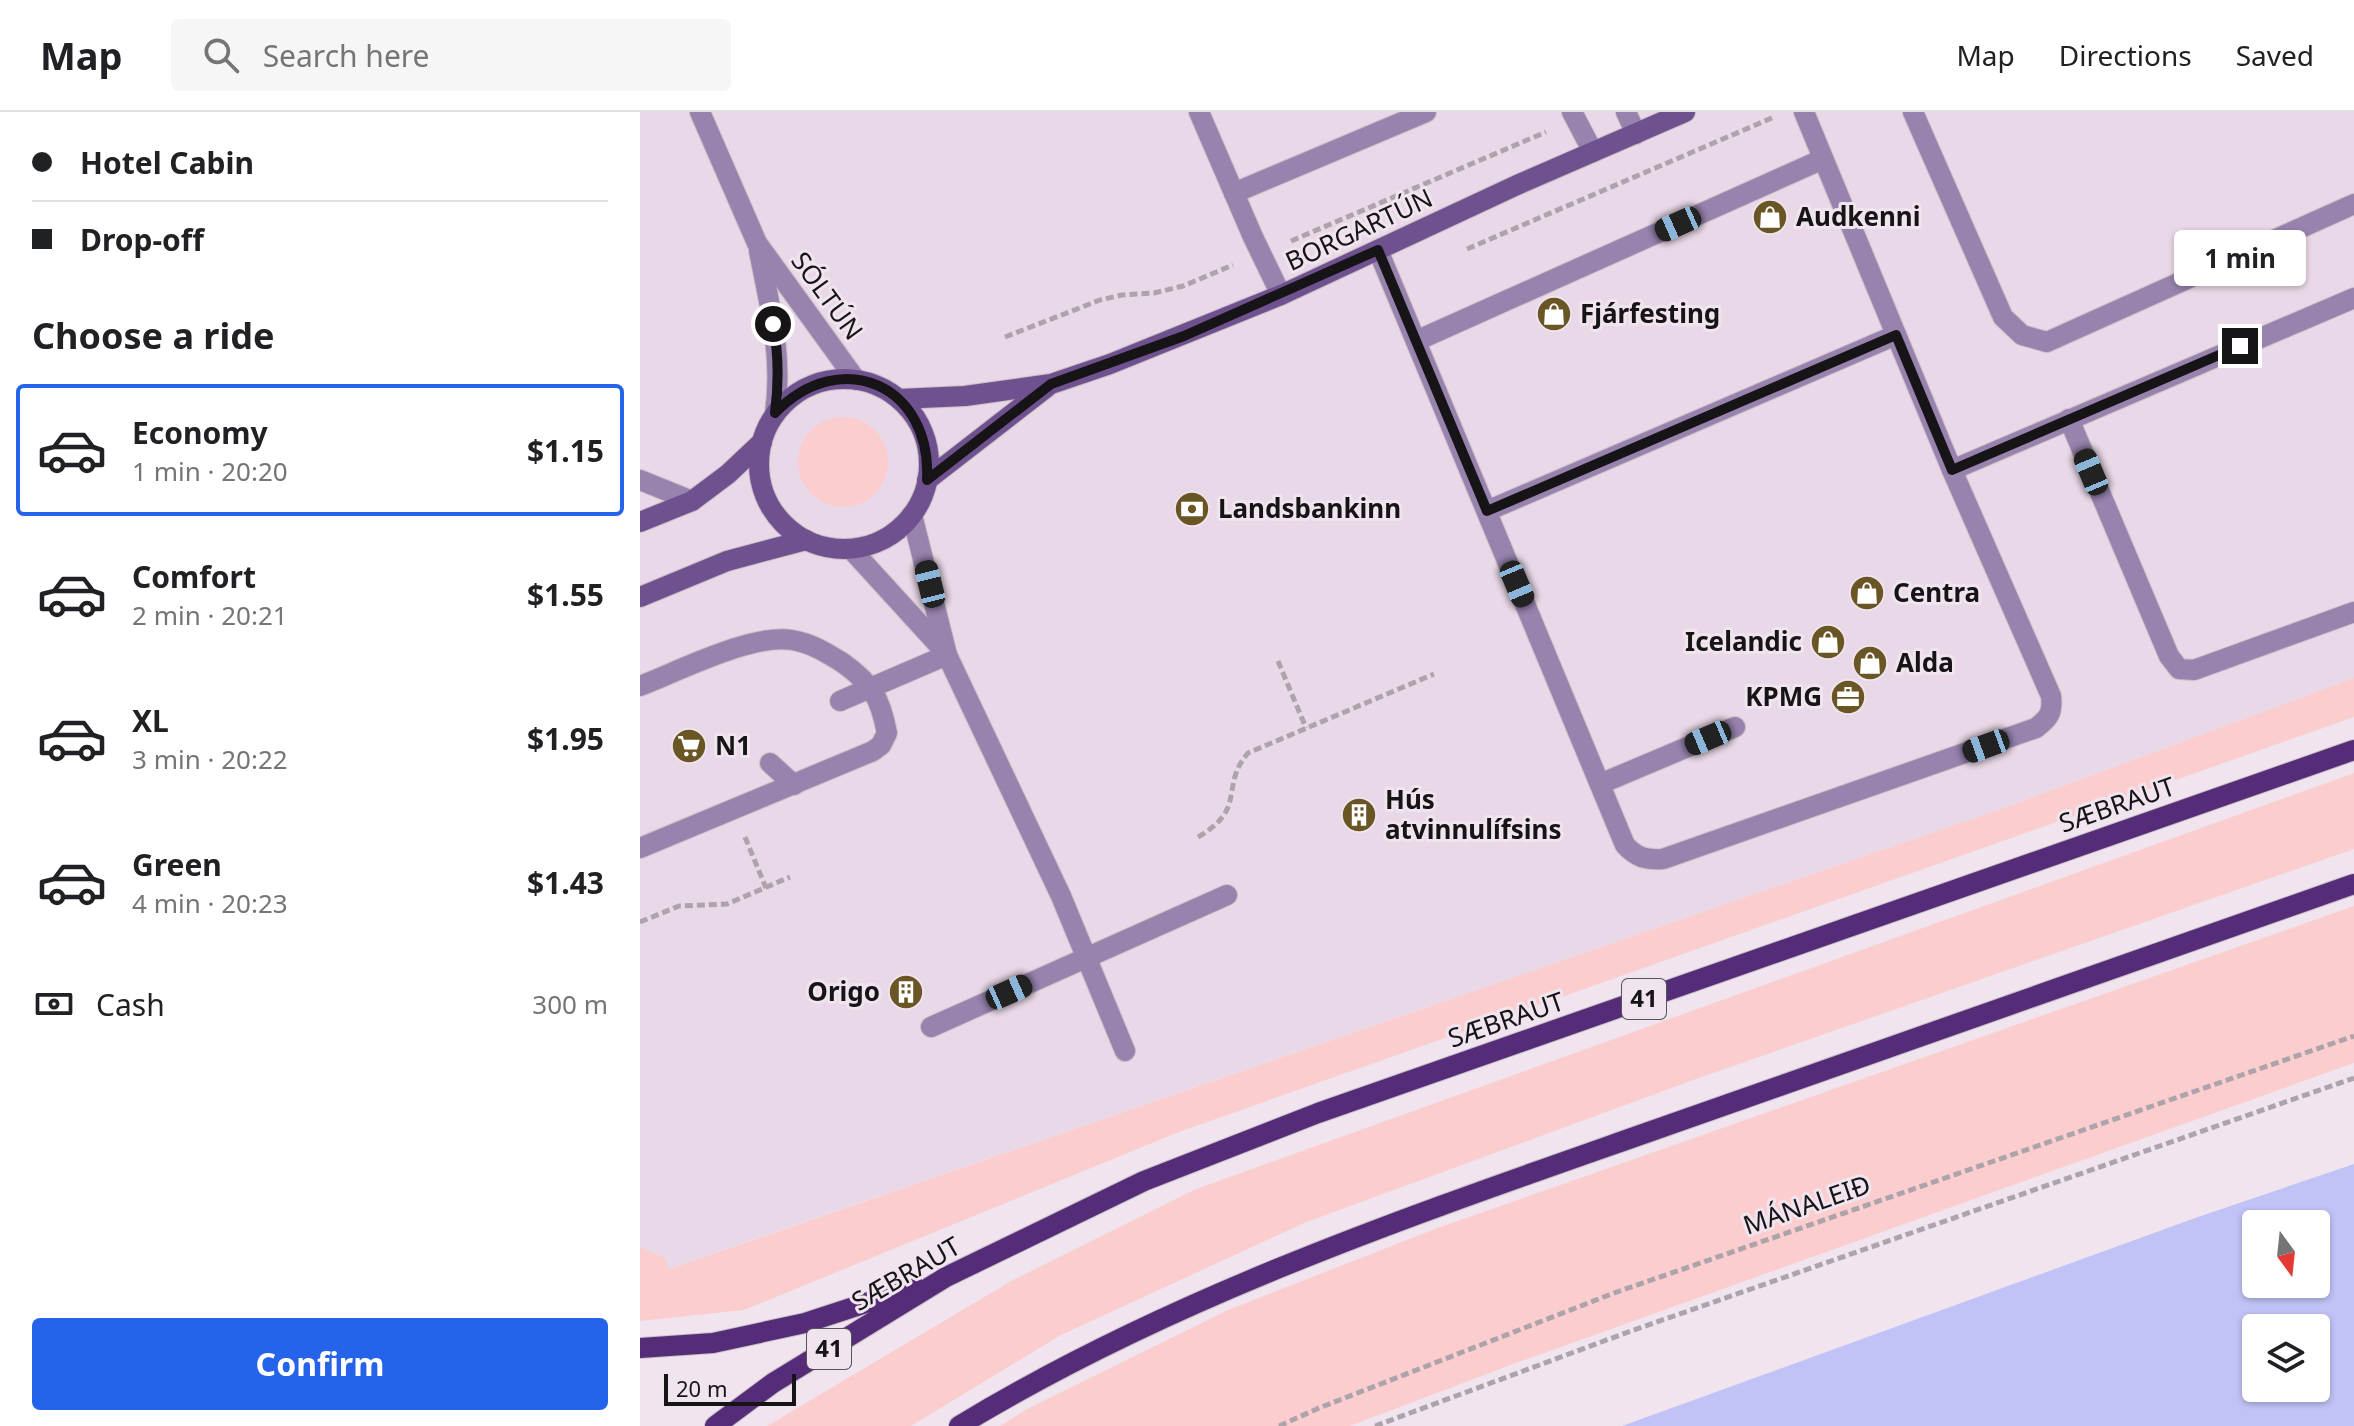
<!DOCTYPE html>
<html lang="en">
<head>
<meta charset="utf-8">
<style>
	body { margin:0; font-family:"Noto Sans",sans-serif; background:#f6f6f6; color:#202124; height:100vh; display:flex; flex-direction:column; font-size:30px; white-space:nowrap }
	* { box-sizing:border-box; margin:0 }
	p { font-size:26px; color:#757577 }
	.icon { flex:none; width:44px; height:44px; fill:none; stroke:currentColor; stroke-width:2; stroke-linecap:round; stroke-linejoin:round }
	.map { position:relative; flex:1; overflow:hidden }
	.drawer { display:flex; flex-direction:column; background:#fff; width:640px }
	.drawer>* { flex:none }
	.guide { display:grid; align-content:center; height:176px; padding:0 32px; background:#fff }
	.needle { width:52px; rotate:165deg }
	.controls { position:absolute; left:1602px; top:1098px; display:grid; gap:16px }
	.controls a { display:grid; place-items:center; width:88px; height:88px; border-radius:8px; background:#fff; box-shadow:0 2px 6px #0004; font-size:40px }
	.scale { position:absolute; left:24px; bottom:20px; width:132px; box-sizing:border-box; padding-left:8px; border:4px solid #171417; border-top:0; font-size:22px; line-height:28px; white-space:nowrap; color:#171417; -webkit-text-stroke:6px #f0e5ee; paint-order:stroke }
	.end { position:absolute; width:36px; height:36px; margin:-18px; border:10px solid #171417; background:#fff; box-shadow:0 0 0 4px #fff }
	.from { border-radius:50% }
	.bubble { position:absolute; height:56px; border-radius:8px; background:#fff; box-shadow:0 2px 6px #0004; font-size:26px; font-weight:700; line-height:56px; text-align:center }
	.car { position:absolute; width:24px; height:48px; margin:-24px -12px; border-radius:10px; box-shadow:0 0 6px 2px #0007; background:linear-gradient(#222 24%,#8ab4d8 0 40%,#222 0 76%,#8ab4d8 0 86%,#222 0) }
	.guide b { display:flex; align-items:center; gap:28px; height:76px; font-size:30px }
	.guide b+b { border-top:2px solid #e0e0e0 }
	.guide i { width:20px; height:20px; background:#202124 }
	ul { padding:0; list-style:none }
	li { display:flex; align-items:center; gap:24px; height:132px; margin:0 16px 12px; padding:0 16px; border:4px solid transparent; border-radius:8px }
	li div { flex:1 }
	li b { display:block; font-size:30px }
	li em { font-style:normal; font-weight:700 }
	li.on { border-color:#2563eb }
	li>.icon { width:72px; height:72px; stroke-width:1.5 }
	h2 { padding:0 32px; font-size:36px; line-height:96px }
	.pay { display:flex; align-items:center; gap:20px; height:88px; padding:0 32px; font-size:30px }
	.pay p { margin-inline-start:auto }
	.button { display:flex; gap:16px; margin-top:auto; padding:16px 32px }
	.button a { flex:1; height:92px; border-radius:8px; background:#2563eb; color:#fff; font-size:32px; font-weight:700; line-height:92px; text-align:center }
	header { display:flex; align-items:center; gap:48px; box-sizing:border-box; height:112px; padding:0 40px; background:#fff; border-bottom:2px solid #e0e0e0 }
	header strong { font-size:38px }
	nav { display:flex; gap:44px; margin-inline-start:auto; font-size:28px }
	.search { width:560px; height:72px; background:#f6f6f6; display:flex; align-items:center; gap:20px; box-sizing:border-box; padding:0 28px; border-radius:8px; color:#757577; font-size:30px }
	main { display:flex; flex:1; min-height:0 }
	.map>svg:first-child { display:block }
</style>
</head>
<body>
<header>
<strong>Map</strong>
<div class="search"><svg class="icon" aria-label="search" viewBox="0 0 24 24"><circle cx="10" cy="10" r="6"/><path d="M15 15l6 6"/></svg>Search here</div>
<nav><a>Map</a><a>Directions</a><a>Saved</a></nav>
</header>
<main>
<section class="drawer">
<div class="guide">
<b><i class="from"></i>Hotel Cabin</b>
<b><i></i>Drop-off</b>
</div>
<h2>Choose a ride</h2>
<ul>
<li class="on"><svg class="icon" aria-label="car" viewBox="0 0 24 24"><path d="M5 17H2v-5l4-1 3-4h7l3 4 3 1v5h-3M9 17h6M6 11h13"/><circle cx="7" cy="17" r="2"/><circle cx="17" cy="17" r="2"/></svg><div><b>Economy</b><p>1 min · 20:20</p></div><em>$1.15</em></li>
<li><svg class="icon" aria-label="car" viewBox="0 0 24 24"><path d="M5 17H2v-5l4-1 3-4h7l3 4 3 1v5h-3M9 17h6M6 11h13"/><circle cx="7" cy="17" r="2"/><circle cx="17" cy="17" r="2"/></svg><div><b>Comfort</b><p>2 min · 20:21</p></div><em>$1.55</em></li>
<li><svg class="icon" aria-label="car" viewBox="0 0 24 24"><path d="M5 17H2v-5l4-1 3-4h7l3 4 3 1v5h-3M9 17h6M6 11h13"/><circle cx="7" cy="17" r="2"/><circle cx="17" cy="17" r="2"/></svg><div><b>XL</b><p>3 min · 20:22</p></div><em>$1.95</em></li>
<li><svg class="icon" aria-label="car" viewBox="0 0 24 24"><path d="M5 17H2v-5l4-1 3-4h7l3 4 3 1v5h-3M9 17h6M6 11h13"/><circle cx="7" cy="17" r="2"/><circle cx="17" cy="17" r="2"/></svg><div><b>Green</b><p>4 min · 20:23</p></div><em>$1.43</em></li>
</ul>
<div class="pay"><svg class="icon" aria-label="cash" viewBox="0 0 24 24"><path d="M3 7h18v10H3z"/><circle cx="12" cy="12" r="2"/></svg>Cash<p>300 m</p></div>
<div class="button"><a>Confirm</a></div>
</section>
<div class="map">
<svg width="1714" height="1314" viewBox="0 0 1714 1314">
	<rect width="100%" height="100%" fill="#f0e5ee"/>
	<!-- built -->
	<polygon fill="#e9d8e7" points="0,0 1714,0 1714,566 1364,696 28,1157 25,1146 0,1135"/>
	<!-- green -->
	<g fill="#fccdce">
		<circle cx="203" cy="350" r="45"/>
		<polygon points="1714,566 1714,605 539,1020 104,1198 0,1209 0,1135 25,1146 29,1157 1364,696"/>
		<polygon points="1714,661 1714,737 1056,967 664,1111 421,1223 271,1314 127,1314 373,1168 556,1077"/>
		<polygon points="1714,794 1714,951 876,1251 710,1314 360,1314 387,1297 588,1198 795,1117"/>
	</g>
	<!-- water -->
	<path fill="#c1c3f7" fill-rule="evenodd" d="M1714 1052V1314H982L1558 1105ZM1616 1112H1676V1172H1616ZM1616 1216H1676V1276H1616Z"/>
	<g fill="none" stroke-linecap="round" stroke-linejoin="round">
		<!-- lane casing -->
		<g stroke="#c9bfc7" stroke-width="22">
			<g id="lane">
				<polyline points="559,0 613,125 641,183"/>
				<polyline points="932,0 953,40"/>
				<polyline points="986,0 996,22"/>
				<polyline points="1273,0 1363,205 1382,223 1407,230 1714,92"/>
				<polyline points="594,81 786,0"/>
				<path d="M738 138 985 733C997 746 1006 748 1023 747L1396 616C1409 606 1413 601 1411 584L1312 358 1164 0"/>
				<polyline points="776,229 1183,47"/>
				<polyline points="1429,307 1529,544 1539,557 1554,558 1714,500"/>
				<polyline points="1312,358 1714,186"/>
				<polyline points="0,368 52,389"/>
				<polyline points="847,399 1256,223"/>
				<polyline points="272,403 307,543 421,784 485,939"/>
				<polyline points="211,437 305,540"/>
				<path d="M0 574C39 559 113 521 152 528 171 531 187 541 203 551 232 572 240 585 247 621L241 633 233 639 0 736"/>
				<polyline points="200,589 307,543"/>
				<polyline points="130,651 154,673"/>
				<polyline points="960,672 1095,615"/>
				<polyline points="291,915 587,783"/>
			</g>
		</g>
		<!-- street casing -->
		<g stroke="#c9bfc7" stroke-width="22">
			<g id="street">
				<polyline points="60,0 117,131 216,268"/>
				<path d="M119 139C130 195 143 244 135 301"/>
			</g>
		</g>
		<!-- secondary casing -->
		<g stroke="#c9bfc7" stroke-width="22">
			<g id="secondary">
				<circle cx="204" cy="352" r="85"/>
				<polyline points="259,287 325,284 411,272 470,252 641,183 877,73 1045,0"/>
				<polyline points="287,368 407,275"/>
				<polyline points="0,410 52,389 88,362 122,330"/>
				<polyline points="0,485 87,449 166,428"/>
			</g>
		</g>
		<!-- primary casing -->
		<g stroke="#c9bfc7" stroke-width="22">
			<g id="primary">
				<polyline points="0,1236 73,1231 165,1211 275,1175"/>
				<polyline points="75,1314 133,1271 306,1165 504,1069 678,1001 1714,638"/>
				<path d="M319 1314C531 1185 770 1104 1003 1022 1240 938 1477 855 1714 772"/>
			</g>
		</g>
		<!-- path -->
		<g stroke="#ada4ab" stroke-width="5" stroke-dasharray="8 4" stroke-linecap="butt">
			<polyline points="651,129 906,20"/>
			<polyline points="827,137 1134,5"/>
			<polyline points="365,225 460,188 482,183 514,181 543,174 593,153"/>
			<polyline points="638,549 666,616"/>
			<polyline points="105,725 126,776"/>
			<path d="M558 725C608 696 579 675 608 641L794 562"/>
			<polyline points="0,810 39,794 87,792 150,765"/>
			<polyline points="639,1314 679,1296 974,1181 1714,924"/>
			<polyline points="735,1314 991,1219 1714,966"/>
		</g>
		<!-- lane -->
		<use href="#lane" stroke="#9783ae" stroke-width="20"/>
		<!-- street -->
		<use href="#street" stroke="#9783ae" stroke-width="20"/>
		<!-- secondary -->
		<use href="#secondary" stroke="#70518f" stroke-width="20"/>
		<!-- primary -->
		<use href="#primary" stroke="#552c78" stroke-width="20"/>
	</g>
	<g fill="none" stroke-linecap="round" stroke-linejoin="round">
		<!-- route -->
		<path stroke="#171417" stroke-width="10" d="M133 212C139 243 139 270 135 301 201 233 292 273 287 368L411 272 544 224 738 138 847 399 1256 223 1312 358 1600 234"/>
	</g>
	<!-- icons -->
	<defs>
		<g id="shop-disc" transform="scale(1.8)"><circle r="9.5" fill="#6a5524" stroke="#f0e5ee"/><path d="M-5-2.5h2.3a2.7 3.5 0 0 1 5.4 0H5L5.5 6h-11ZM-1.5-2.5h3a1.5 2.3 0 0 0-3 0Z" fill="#fff"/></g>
		<g id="bank-disc" transform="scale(1.8)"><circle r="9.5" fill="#6a5524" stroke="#f0e5ee"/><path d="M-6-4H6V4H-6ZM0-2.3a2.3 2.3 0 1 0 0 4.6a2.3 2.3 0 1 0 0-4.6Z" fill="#fff"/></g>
		<g id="office-disc" transform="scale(1.8)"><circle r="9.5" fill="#6a5524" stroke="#f0e5ee"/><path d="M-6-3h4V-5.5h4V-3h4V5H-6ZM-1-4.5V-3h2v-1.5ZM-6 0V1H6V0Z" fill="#fff"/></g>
		<g id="supermarket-disc" transform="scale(1.8)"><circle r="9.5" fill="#6a5524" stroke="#f0e5ee"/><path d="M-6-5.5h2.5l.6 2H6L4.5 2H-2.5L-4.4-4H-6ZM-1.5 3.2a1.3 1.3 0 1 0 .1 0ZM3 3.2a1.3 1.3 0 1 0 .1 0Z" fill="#fff"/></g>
		<g id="building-disc" transform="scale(1.8)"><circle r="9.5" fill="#6a5524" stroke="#f0e5ee"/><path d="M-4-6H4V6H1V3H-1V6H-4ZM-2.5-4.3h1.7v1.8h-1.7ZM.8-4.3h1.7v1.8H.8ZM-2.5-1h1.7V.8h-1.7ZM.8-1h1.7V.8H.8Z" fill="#fff"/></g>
	</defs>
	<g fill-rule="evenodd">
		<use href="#shop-disc" x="1130" y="105"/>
		<use href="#shop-disc" x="914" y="202"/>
		<use href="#bank-disc" x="552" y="397"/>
		<use href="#shop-disc" x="1227" y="481"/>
		<use href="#shop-disc" x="1188" y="530"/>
		<use href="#shop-disc" x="1230" y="551"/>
		<use href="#office-disc" x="1208" y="585"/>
		<use href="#supermarket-disc" x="49" y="634"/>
		<use href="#building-disc" x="719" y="703"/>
		<use href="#building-disc" x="266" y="880"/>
	</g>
	<g text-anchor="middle" stroke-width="6" stroke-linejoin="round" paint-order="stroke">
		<!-- shield labels -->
		<g fill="#f0e5ee" stroke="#585358" stroke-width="2">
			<rect x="982" y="867" width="44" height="40" rx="6"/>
			<rect x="167" y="1217" width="44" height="40" rx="6"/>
		</g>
		<g font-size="24" font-weight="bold" fill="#171417">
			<text x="1004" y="895">41</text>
			<text x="189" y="1245">41</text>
		</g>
		<!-- poi labels -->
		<g font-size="26" font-weight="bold" fill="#171417" stroke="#f0e5ee" text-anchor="start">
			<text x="1156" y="114">Audkenni</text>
			<text x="940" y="211">Fjárfesting</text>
			<text x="578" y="406">Landsbankinn</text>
			<text x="1253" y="490">Centra</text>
			<text x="1162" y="539" text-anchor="end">Icelandic</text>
			<text x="1256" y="560">Alda</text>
			<text x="1182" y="594" text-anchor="end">KPMG</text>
			<text x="75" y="643">N1</text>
			<text x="745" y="697">Hús<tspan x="745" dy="30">atvinnulífsins</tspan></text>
			<text x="240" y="889" text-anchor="end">Origo</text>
		</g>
		<!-- street labels -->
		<g font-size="26" fill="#171417" stroke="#f0e5ee">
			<text transform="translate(719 118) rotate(-25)" y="9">BORGARTÚN</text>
			<text transform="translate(187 184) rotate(54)" y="9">SÓLTÚN</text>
			<text transform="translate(1477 693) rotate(-19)" y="9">SÆBRAUT</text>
			<text transform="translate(866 908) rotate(-19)" y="9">SÆBRAUT</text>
			<text transform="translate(1167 1093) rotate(-19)" y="9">MÁNALEIÐ</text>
			<text transform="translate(266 1162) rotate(-30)" y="9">SÆBRAUT</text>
		</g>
	</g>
</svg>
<div class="controls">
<a><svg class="needle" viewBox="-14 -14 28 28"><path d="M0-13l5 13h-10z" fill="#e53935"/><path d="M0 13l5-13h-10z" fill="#757577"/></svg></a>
<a><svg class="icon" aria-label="layers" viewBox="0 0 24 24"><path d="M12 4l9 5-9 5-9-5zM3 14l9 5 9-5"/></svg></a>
</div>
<div class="scale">20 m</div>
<i class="end from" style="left:133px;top:212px"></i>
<i class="end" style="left:1600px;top:234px"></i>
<div class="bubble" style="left:1534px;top:118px;width:132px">1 min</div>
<i class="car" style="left:1038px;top:112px;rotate:246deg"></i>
<i class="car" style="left:1451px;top:360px;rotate:337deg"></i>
<i class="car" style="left:290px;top:472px;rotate:346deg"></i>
<i class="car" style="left:877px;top:472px;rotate:157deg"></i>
<i class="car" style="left:1068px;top:626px;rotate:247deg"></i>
<i class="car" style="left:1346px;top:634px;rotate:250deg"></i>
<i class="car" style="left:369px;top:880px;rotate:66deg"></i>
</div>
</main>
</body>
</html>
